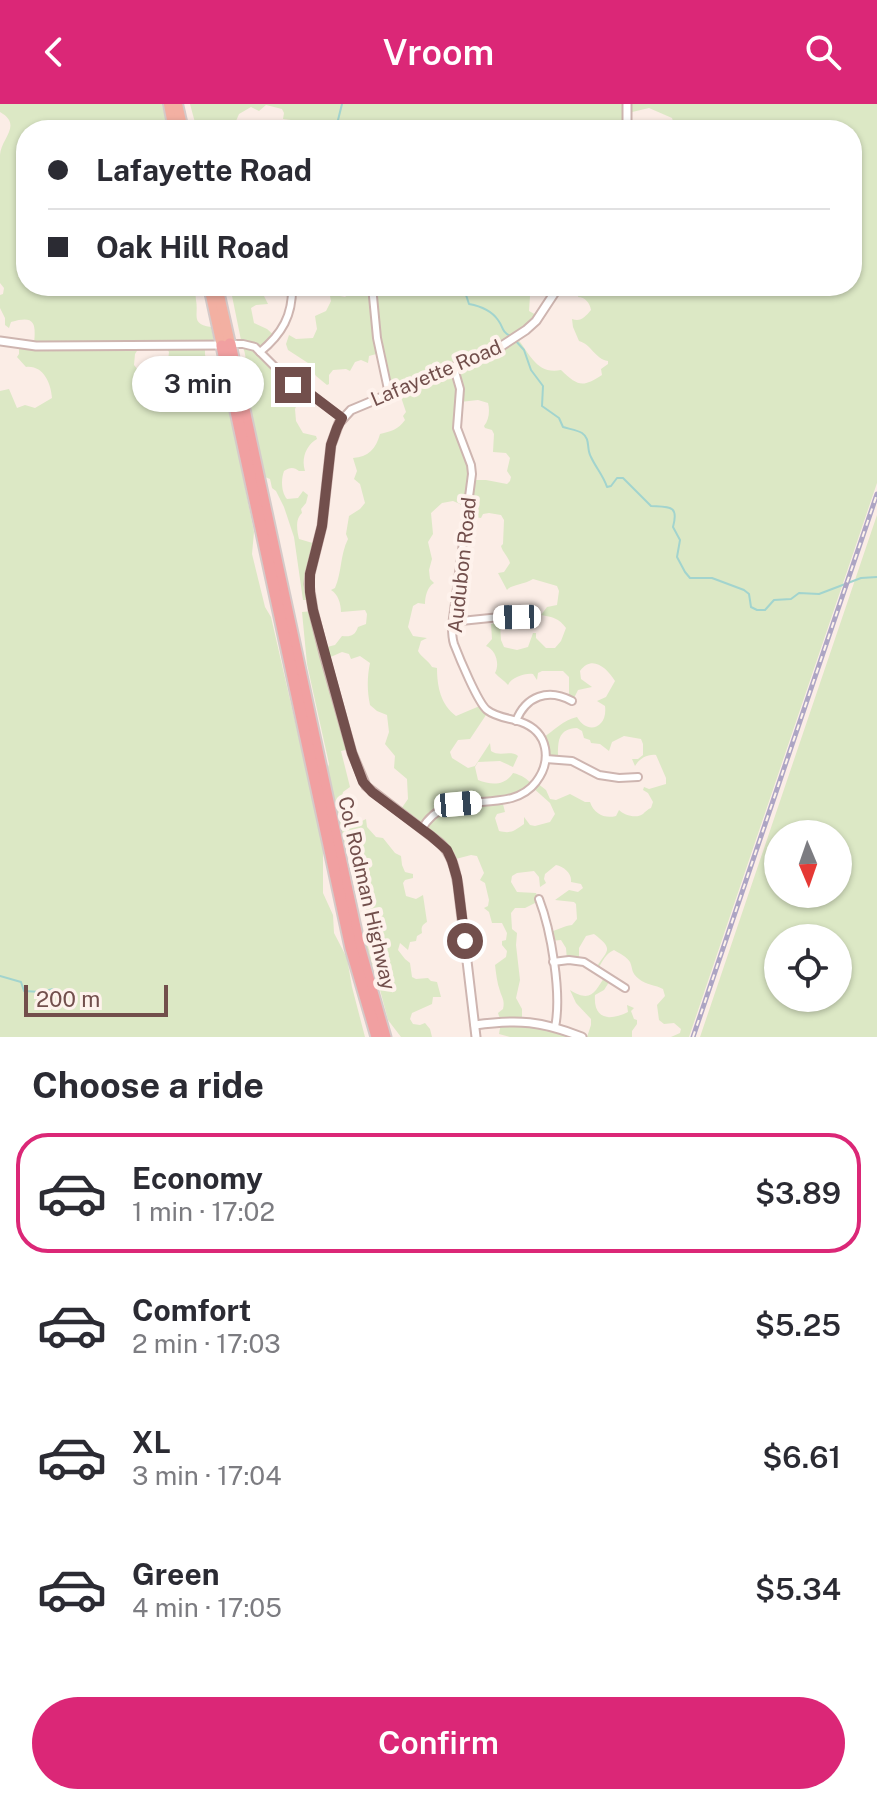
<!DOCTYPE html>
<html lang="en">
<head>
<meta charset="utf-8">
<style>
	body { margin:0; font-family:"Public Sans",sans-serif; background:#f7f7f7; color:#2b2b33; height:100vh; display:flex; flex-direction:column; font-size:30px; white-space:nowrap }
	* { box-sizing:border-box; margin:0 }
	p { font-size:26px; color:#7c7c81 }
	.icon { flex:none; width:44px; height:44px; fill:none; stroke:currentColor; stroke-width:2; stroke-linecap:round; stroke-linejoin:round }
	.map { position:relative; height:933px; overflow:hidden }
	.side { display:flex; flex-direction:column; background:#fff; flex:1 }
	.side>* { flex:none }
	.top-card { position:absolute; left:16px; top:16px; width:846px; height:176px; border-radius:32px; box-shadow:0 2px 6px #0004; display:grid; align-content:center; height:176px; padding:0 32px; background:#fff }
	.needle { width:52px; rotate:178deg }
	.controls { position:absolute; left:764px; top:716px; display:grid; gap:16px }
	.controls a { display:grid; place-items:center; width:88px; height:88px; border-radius:50%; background:#fff; box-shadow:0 2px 6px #0004; font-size:40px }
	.scale { position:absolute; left:24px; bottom:20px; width:144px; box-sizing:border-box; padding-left:8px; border:4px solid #724f4c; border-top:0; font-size:22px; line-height:28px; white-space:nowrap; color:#724f4c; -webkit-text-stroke:6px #fef2ec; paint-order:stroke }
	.end { position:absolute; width:36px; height:36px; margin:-18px; border:10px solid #724f4c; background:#fff; box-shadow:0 0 0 4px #fff }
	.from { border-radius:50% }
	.bubble { position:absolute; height:56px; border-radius:28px; background:#fff; box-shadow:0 2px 6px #0004; font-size:26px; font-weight:600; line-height:56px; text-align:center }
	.car { position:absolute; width:24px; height:48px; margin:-24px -12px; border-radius:10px; box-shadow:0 0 6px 2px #0007; background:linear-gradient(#fff 24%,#345 0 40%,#fff 0 76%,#345 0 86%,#fff 0) }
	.top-card b { display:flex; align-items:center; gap:28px; height:76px; font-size:30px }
	.top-card b+b { border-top:2px solid #e1e1e2 }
	.top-card i { width:20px; height:20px; background:#2b2b33 }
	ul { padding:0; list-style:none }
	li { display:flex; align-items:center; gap:24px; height:120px; margin:0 16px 12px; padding:0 16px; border:4px solid transparent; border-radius:32px }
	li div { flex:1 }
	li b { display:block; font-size:30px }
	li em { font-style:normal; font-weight:600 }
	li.selected { border-color:#db2777 }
	li>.icon { width:72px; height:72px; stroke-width:1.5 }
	h2 { padding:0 32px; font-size:36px; line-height:96px }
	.action { display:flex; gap:16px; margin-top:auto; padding:16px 32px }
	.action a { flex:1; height:92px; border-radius:48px; background:#db2777; color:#fff; font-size:32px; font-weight:600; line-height:92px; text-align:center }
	header { display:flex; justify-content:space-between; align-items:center; height:104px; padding:0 32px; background:#db2777; color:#fff; font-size:36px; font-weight:600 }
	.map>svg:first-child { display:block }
</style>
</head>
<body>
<header><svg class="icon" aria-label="back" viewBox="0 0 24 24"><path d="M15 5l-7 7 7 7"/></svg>Vroom<svg class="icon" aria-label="search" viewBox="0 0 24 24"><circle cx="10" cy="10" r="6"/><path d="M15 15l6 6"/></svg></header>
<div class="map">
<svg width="877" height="933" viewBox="0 0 877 933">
	<rect width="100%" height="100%" fill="#fbede6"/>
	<!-- green -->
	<g fill="#dce8c5" fill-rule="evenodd">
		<path d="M0 0H162L168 26H26V182H194C194 187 196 191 196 196 199 211 190 220 211 223L215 241 205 242V251L227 293 254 428 252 450 265 503 271 513 323 739V789L333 811 334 829 347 854 352 883 365 933H0V287L9 285 17 304 25 301 35 304 52 294C51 279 43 261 26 263L17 253 19 250V239L34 240C36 219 35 211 11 218L9 224 5 221V214L0 204V191L3 190 4 184 0 179C0 137 0 94 0 51 1 34 23 21 0 8ZM140 242 166 243 169 248 168 257C161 261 154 263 148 268L138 266 134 261 135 250Z"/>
		<path d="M190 0H877V379L689 933H671L680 929 681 925 674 919 664 920 659 916 657 901 665 892 663 885C656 881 646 881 639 875 631 869 633 865 630 858 627 853 619 849 614 846 606 849 602 858 598 865L596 864C607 846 615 846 594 830L586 832 579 844V857L567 856 566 844 561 836 550 837 549 828C558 826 563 822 572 821L577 815 576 800 574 798 555 796 569 786 578 788 583 784 581 780 571 778C572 769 564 763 556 761L545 770 544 775 546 779 540 783 539 773 534 767 517 769 512 772 511 778 517 788 536 789 539 797 525 804H515L511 809 512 825 517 829 516 841 520 876 516 894 522 905V917L576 933H510L499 930 501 918 498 909 503 905C505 896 502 894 500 887 497 879 496 869 495 861L506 853 507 847 502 841V837L506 836 507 829 502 819H492L489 808 484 804 488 802 489 796 485 779 480 776 484 769 477 752 471 751 452 756 444 743 399 708 408 695 407 675 394 664 395 652 385 640 389 628 387 611 377 607 370 601C367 587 367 573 370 559L360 552 351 555 349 550 342 548 326 555 350 645 341 647 350 683 343 688C339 700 349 715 360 718L366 715 367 723 376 733 383 734 395 749 401 752 402 761 405 768 413 770V774L405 776 403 779 406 792 416 795 423 791 427 818C422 821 421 823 422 829L417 832 416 837 410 838 408 846 400 839 398 846 405 855 410 859 412 873 416 875 428 874 431 877 437 878 441 893H433L432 900 412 909 410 915 413 920 420 921 425 919 430 925 432 933H401L388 916 375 867 367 854 364 833 367 789 366 769 356 752 343 739 327 666 329 660 307 560 302 508 313 507 323 544 335 541 342 532C350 533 355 532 358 523L366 520 367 510 365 506 341 508C341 500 338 490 331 486L335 484C342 468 340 451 348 435L346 430 349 412 360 405 365 399 360 380 354 375 357 367 353 354C368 353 376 345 380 330 391 327 398 326 405 316L403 312 406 308 399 287 389 289 384 269 387 262 380 249 369 252 368 259 361 256 355 258 350 267 346 265 333 266 329 271V280L327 281 316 272 308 259 288 246 286 240 289 231 296 235 313 234 317 225 315 212 326 207 331 197 329 187 333 184 340 192 345 193 360 182H520L530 192 529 207 538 212 517 234C530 250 537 271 561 266 578 282 582 284 602 271L601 265 608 260V257C595 255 591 240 579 237L573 223 572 215C581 218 585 213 591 206 590 199 585 193 578 193L580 182C588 185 597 188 605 182H852V26H676L672 14 649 4 628 9V26H306L303 24 295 25 291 16 283 15 284 9 282 5 266 1 259 7 251 3 239 10 236 17 240 24 233 26H197ZM478 296 488 299C490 307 489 316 484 322L485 324 492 326 494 330 493 348 506 349 510 354 507 367 511 373 510 377 507 380 486 376H472L457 312 460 298ZM453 397 460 400 468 412 481 414 483 410 489 409 501 411 504 416 503 440 501 442C503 449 508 452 510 459L504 468 498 469 507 486C512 480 524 481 533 475L557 482 559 487 557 501 547 503 541 511C552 513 559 514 566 524L561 537 555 544H546L536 534V529H533L528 543 517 546 504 543 501 536 500 518 491 520 492 535 486 542C496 546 500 560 495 569 499 574 504 576 508 581 512 573 525 569 533 570L537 576 538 569 542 567H563L569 573V595L573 596 578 586 592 583 581 575 580 567C592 551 606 563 615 577L606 593 597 597 605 602C608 623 588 632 577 613 563 616 554 627 542 634L547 655H558C558 638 557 625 577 624L582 627 584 634 590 636 591 639 600 640 609 647 612 638 624 632 641 635 643 640V651L638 655H632L635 662C639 655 647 650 656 651L666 674V680L649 685 644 683 643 686 648 689 653 698 651 704C648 705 645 708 643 710 636 715 624 711 619 706L616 712C605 715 594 710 590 698H585L570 690 556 696 550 695 546 686 537 679 533 681C527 675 522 671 513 669 505 682 491 681 478 676L475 663 478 658 500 657 513 663 518 652C511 646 499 653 491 647L490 639 475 662 468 664 452 654 450 648 458 636 470 635 488 608 482 601 456 612C441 601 437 583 437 564L432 563C428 556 422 554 418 547L421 537 427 534 413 532 408 523 413 502 418 499 425 500C425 493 427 483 434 479L430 475 429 466 432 455 428 438 433 430 431 409 442 399ZM532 683 550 699 555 710 550 718 535 722 530 721 524 713V720C514 727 511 730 499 727L495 714 497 710 505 708 502 696Z"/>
		<path d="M230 182H265L264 192 268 200 256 201 251 204 254 219 267 225 276 233 261 248 303 287 295 305 296 317 303 329 316 332 317 335C306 341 301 355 305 367H299C294 363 290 363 284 367 281 375 281 388 287 395L298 394 303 387 308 391 306 399 301 405 302 409C295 415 297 427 299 435L316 440 310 470 311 496H303L294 433 284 403 276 387 272 384 270 375 265 373 241 268C248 261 246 249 242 241Z"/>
		<path d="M877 411V933H700ZM778 730H838V790H778ZM778 834H838V894H778Z"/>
		<path d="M606 871 611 875 604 886 595 891C593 916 610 917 628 908L627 901 634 904 631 907 634 915 637 916V920L632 927V933H587L591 921V915L576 899 570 886C592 900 595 887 606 871Z"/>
	</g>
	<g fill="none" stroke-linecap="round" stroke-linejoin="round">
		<!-- stream -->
		<g stroke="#a2d4ce" stroke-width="2">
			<polyline points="342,0 338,16 344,26"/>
			<path d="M463 182 469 200C480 202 491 206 498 216 504 224 501 227 510 232"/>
			<path d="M515 236 524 246 531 266 543 282 542 302 559 314 563 323C569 325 577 326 582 329 591 335 586 345 591 353 596 364 603 371 607 383L611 382 617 374H623L651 402C670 403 679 401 673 423L680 436 677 453 685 468 690 474H712L744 486 749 490 751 503 757 506H765L774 496 791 495 799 489 819 490 861 474 877 473"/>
			<polyline points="0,872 21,878 24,887 41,888 53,885"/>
		</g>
		<!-- minor casing -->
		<g stroke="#ceb5b0" stroke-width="10">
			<g id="minor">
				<polyline points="372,182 377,234 389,290"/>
				<polyline points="230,240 243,240 255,243 290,278 313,292 342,314"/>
				<path d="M260 248C282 230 293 211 292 182"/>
				<polyline points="453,515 461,517 500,513 533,512"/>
				<path d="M516 617C526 592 548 584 572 597"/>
				<polyline points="546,655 572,657 599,671 619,674 638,673"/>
				<path d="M422 725C447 679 508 715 536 678 552 657 549 628 521 618 510 614 497 614 487 606 478 599 459 553 454 540 452 534 452 528 452 522L472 370 471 361 457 324 460 285 454 264"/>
				<path d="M539 795C551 826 562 890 555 923"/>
				<polyline points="553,858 569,856 584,858 625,884"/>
			</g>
		</g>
		<!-- tertiary casing -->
		<g stroke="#ceb5b0" stroke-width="11">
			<g id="tertiary">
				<polyline points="627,0 627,26"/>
				<polyline points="0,237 36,242 224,241"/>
				<path d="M475 921C519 915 541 917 582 933"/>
				<path d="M476 933 458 781C455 765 452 750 440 739L366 682 352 649 324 550 313 506 309 480 310 470 322 422 331 341 339 319 351 306 497 245 526 226 536 217 559 182"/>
			</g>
		</g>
		<!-- trunk casing -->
		<g stroke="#d5cac9" stroke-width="14">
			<g id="trunk">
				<polyline points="169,0 174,26"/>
				<polyline points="177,0 183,26"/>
				<polyline points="209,182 222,242"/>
				<polyline points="217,182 230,240"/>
			</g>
		</g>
		<!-- motorway casing -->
		<g stroke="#d5cac9" stroke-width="15">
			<g id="motorway">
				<polyline points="230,240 359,842 385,933"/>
				<polyline points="222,242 351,844 377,933"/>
			</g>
		</g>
		<!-- minor -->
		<use href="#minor" stroke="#fff" stroke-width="6"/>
		<!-- tertiary -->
		<use href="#tertiary" stroke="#fff" stroke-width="7"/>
		<!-- trunk -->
		<use href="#trunk" stroke="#f3b0a2" stroke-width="10"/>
		<!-- motorway -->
		<use href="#motorway" stroke="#f1a0a1" stroke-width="11"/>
		<!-- rail casing -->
		<g stroke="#ada5c4" stroke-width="5">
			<polyline id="rail" points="693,933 877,390"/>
		</g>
		<!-- rail -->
		<use href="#rail" stroke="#fef2ec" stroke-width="2" stroke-dasharray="6" stroke-linecap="butt"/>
	</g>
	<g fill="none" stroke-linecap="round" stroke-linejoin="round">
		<!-- route -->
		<polyline stroke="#724f4c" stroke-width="10" points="293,281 313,292 342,314 337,324 331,341 322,422 310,470 310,488 313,506 352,649 363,678 372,688 431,732 447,746 452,757 457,774 465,837"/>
	</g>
	<g text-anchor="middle" stroke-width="8" stroke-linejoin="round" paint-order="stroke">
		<!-- street labels -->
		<g font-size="20" fill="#724f4c" stroke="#fef2ec">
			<text transform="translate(436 269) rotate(-23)" y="7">Lafayette Road</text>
			<text transform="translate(462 461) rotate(-84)" y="7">Audubon Road</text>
			<text transform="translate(367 789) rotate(77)" y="7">Col Rodman Highway</text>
		</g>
	</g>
</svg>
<div class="controls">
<a><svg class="needle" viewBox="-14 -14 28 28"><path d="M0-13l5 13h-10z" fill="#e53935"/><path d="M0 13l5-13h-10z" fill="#7c7c81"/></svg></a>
<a><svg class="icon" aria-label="locate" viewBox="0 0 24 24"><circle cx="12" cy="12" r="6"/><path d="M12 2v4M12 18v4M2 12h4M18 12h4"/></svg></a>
</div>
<div class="scale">200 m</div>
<i class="end from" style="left:465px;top:837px"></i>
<i class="end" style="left:293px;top:281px"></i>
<div class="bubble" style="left:132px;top:252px;width:132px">3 min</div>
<i class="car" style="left:517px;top:513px;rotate:269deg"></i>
<i class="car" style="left:458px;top:700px;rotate:85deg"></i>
<div class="top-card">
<b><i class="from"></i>Lafayette Road</b>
<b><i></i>Oak Hill Road</b>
</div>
</div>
<section class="side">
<h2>Choose a ride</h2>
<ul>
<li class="selected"><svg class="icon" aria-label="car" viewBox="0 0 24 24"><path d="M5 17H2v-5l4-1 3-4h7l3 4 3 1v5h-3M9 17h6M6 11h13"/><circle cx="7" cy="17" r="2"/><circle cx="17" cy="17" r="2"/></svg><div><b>Economy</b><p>1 min · 17:02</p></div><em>$3.89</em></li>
<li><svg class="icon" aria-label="car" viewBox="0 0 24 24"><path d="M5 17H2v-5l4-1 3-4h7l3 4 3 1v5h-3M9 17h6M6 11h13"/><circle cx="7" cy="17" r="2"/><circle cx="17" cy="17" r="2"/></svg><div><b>Comfort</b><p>2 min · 17:03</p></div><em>$5.25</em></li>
<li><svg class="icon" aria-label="car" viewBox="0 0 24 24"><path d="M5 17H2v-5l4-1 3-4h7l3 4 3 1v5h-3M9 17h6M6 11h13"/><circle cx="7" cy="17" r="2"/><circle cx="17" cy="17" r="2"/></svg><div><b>XL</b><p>3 min · 17:04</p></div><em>$6.61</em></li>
<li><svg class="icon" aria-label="car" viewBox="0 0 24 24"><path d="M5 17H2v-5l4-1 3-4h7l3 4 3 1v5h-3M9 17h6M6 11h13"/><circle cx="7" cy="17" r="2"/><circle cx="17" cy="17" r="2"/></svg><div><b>Green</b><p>4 min · 17:05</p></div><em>$5.34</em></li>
</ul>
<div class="action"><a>Confirm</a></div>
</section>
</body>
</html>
